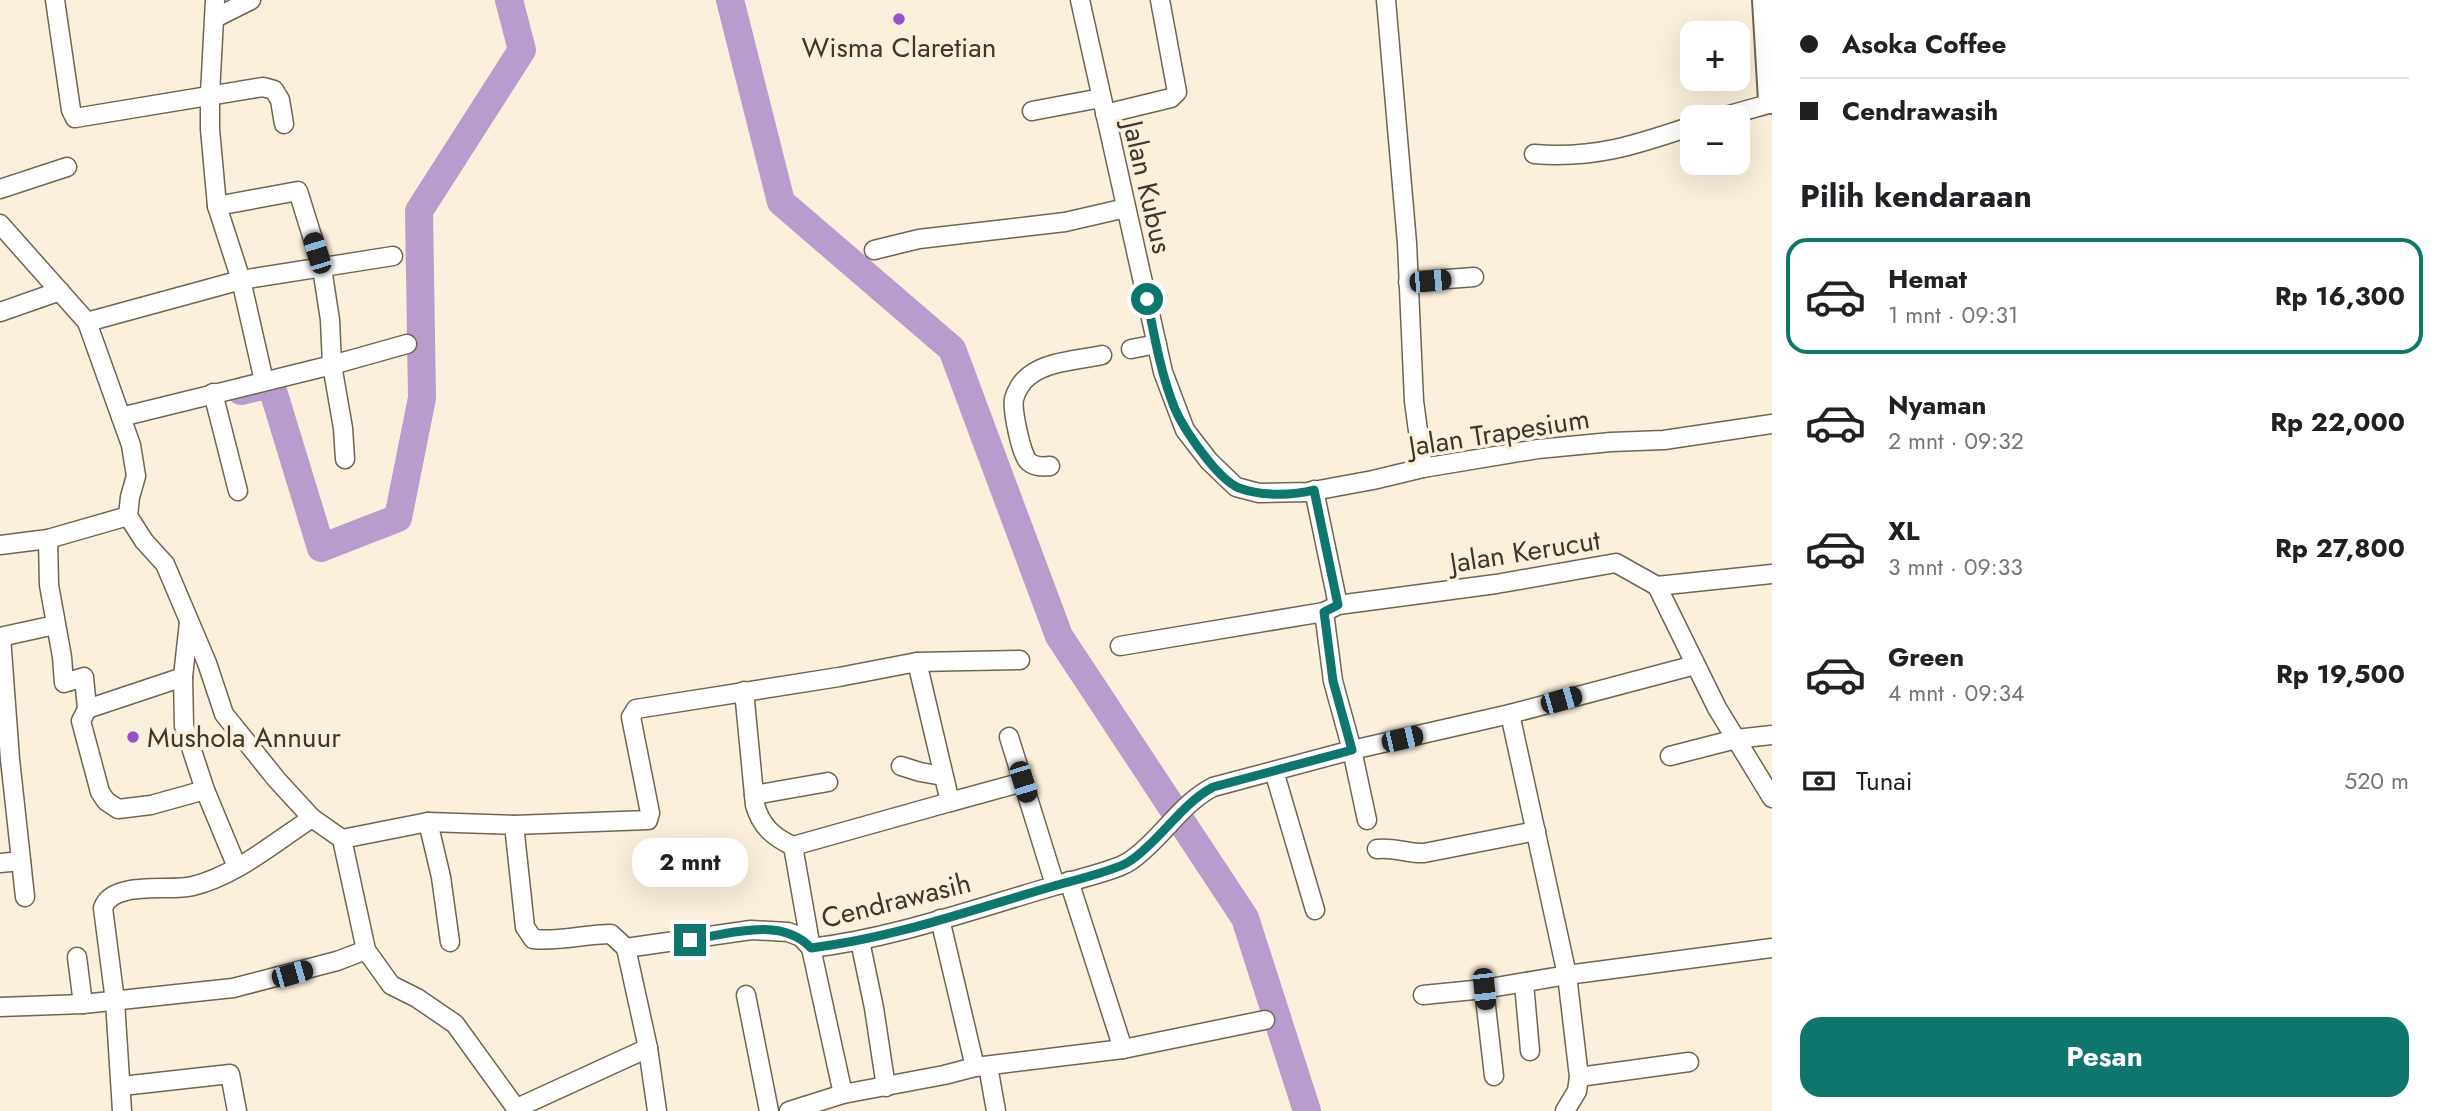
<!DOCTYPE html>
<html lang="id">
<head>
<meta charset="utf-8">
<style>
	body { margin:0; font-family:Jost,sans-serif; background:#f6f6f6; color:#202124; height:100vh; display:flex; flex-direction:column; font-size:26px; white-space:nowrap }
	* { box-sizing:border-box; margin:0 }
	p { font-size:23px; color:#757577 }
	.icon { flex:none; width:38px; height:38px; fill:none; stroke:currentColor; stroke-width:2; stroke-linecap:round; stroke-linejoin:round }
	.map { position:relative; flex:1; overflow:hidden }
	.sheet { display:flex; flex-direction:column; background:#fff; width:665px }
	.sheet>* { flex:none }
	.top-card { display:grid; align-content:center; height:154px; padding:0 28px; background:#fff }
	.buttons { position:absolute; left:1680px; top:21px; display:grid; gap:14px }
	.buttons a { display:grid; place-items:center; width:70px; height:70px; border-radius:14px; background:#fff; box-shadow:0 7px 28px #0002; font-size:35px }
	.end { position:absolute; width:32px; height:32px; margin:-16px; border:9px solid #0f766e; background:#fff; box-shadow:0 0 0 4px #fff }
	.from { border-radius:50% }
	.bubble { position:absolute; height:49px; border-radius:21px; background:#fff; box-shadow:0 7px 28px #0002; font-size:23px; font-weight:700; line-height:49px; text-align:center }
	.car { position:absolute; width:21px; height:42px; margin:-21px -10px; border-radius:9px; box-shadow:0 0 5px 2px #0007; background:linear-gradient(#222 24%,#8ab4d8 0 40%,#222 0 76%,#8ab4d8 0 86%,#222 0) }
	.top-card b { display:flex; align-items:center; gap:24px; height:66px; font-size:26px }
	.top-card b+b { border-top:2px solid #e0e0e0 }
	.top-card i { width:18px; height:18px; background:#202124 }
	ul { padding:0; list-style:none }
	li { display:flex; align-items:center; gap:21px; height:116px; margin:0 14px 10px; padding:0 14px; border:4px solid transparent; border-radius:21px }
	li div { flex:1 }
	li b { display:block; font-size:26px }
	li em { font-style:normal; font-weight:700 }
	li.on { border-color:#0f766e }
	li>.icon { width:63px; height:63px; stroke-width:1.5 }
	h2 { padding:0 28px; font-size:32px; line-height:84px }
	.pay { display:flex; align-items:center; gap:18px; height:77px; padding:0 28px; font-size:26px }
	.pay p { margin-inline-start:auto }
	.action { display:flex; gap:14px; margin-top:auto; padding:14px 28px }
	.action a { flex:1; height:80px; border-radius:21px; background:#0f766e; color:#fff; font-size:28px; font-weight:700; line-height:80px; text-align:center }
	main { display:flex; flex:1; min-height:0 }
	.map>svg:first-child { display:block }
</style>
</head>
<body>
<main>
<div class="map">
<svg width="1772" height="1111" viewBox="0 0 1772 1111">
	<rect width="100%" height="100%" fill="#fbf0db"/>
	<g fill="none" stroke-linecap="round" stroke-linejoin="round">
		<!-- river -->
		<g stroke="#b89ccd" stroke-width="28">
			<polyline points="730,0 781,202 952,349 1059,636 1245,918 1307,1111"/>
			<polyline points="241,391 271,384 321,548 398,518 422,398 419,211 522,50 509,0"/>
		</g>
		<!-- street casing -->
		<g stroke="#6e6552" stroke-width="21">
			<g id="street">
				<polyline points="55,0 71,110 75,118 263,87 274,90 280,100 284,124"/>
				<polyline points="215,0 210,94 210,129 217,206 241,280 264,381"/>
				<polyline points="1080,0 1163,372 1185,430 1209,461 1236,487 1259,493 1308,492 1373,480 1423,468 1538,449 1611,442 1664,440 1772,424"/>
				<polyline points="1386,0 1407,243 1414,401 1423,468"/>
				<polyline points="215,18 251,0"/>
				<polyline points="1032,111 1101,98"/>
				<polyline points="1105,114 1171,98 1177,92 1160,0"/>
				<polyline points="1722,117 1772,103"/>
				<path d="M1534 154C1594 159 1636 145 1692 126"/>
				<polyline points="0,189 67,167"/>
				<polyline points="217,206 298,191 322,268 330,320 332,365 343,428 345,459"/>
				<polyline points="0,224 87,322 131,445 136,476 130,497 128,516 144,541 165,564 207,663 224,714 277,780 312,818 342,839 366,950 391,985 417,998 455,1024 518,1111"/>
				<polyline points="874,250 919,239 1065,222 1126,208"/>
				<polyline points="1408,282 1474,277"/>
				<polyline points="0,312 60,291"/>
				<polyline points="87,322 241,280 393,256"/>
				<polyline points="1131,349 1157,344"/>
				<polyline points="213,393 238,491"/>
				<polyline points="121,417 332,365 407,344"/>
				<path d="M1050 466C1042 467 1035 467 1029 462 1021 456 1012 409 1014 399 1016 391 1022 381 1029 376 1047 361 1079 360 1102 355"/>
				<polyline points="1314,490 1338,605"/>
				<polyline points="48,539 49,585 62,657 64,683 84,677 87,709 81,721 100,792 106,801 118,809 151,805 205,790"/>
				<polyline points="0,545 48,539 128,516"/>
				<polyline points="1657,586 1717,708 1772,798"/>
				<polyline points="1324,612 1333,681 1352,750 1367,820"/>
				<polyline points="0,637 55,625"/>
				<polyline points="1,637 10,759 25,897"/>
				<polyline points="1120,646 1324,612 1338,605 1496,584 1616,563 1657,586 1772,574"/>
				<polyline points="183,677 184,726 205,790 237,867"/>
				<path d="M744 691 755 805C761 826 773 837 793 846"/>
				<polyline points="87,709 183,677 189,622"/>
				<polyline points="1510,714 1567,975 1579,1077 1577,1091 1565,1111"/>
				<polyline points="1009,737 1023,782"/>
				<polyline points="1670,756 1736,739 1772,735"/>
				<polyline points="901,766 920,772 943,776"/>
				<polyline points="1274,771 1315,910"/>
				<polyline points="754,795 828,782"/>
				<polyline points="950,802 1023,782 1055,885"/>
				<polyline points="428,822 441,877 450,942"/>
				<polyline points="514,825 648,820 650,813 631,717 636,709 839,677 917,662 1020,660"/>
				<path d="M342 839 428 822 514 825 525 927 533 939C558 942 585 934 611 934L626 948 751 930 788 932 801 937 811 948C894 938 974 909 1054 886 1071 881 1118 870 1130 861 1161 840 1180 804 1213 787L1352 750 1510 714 1695 665"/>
				<path d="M1377 849C1396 847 1407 854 1424 853L1536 831"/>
				<polyline points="0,863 21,861"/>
				<polyline points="940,919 975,1067"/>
				<polyline points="860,941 874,1008 886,1087"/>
				<polyline points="626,948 648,1048 657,1111"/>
				<polyline points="77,957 83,1004"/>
				<polyline points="1524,983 1530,1051"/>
				<polyline points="1484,989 1494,1076"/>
				<polyline points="746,995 769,1111"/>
				<polyline points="1423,995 1484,989 1567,975 1772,948"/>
				<polyline points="0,1007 83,1004 233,988 337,961 366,950"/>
				<polyline points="1123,1049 1265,1020"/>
				<polyline points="988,1066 996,1111"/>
				<polyline points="1579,1077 1689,1062"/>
				<polyline points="122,1086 230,1074 237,1111"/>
				<polyline points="843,1094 811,948 793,846 950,802 917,662"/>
				<polyline points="517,1108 648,1048"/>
				<path d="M122 1111 115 1001 103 908C112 880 169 892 193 886 237 875 275 842 312 818"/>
				<polyline points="789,1111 843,1094 944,1075 975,1067 1123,1049 1069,881"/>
			</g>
		</g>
		<!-- secondary casing -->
		<g stroke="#6e6552" stroke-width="30">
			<polyline id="secondary" points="1766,0 1772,100"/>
		</g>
		<!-- street -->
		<use href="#street" stroke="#fff" stroke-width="18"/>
		<!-- secondary -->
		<use href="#secondary" stroke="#fff" stroke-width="26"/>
	</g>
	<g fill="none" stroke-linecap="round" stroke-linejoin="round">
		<!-- route -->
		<path stroke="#0f766e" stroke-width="9" d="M690 940C729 934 781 916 811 948 894 938 974 909 1054 886 1071 881 1118 870 1130 861 1161 840 1180 805 1213 787L1352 750 1333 681 1324 612 1338 605 1314 490C1291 496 1261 496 1239 488 1217 479 1181 426 1173 404 1160 370 1154 334 1147 299"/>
	</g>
	<!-- markers -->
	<g fill="#9a53c6" stroke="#fbf0db" stroke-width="2.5">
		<circle cx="899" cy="19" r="7"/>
		<circle cx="133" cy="737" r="7"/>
	</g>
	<g text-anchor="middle" stroke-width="7" stroke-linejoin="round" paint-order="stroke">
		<!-- poi labels -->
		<g font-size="28" fill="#3c3830" stroke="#fbf0db">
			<text x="899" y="57">Wisma Claretian</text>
			<text x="147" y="747" text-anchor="start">Mushola Annuur</text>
		</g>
		<!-- street labels -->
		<g font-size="28" fill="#3c3830" stroke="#fbf0db">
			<text transform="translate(1148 187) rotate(77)" y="10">Jalan Kubus</text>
			<text transform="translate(1499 432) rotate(-9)" y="10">Jalan Trapesium</text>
			<text transform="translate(1525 551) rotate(-9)" y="10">Jalan Kerucut</text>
			<text transform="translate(896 900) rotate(-14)" y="10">Cendrawasih</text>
		</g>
	</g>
</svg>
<div class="buttons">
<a>+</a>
<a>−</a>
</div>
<i class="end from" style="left:1147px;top:299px"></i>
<i class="end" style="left:690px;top:940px"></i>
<div class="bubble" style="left:632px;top:838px;width:116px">2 mnt</div>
<i class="car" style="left:317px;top:253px;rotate:343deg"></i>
<i class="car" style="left:1430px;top:281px;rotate:85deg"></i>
<i class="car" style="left:1561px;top:700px;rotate:74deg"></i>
<i class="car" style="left:1402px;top:739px;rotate:77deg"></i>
<i class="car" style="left:1023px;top:782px;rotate:163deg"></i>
<i class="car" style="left:292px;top:974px;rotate:74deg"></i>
<i class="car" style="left:1484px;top:989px;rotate:174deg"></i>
</div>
<section class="sheet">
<div class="top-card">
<b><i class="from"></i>Asoka Coffee</b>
<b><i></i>Cendrawasih</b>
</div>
<h2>Pilih kendaraan</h2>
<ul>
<li class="on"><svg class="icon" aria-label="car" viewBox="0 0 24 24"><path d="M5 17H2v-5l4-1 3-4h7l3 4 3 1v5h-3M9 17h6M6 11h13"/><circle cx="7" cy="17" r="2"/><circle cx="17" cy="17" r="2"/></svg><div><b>Hemat</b><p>1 mnt · 09:31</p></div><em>Rp 16,300</em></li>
<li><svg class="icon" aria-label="car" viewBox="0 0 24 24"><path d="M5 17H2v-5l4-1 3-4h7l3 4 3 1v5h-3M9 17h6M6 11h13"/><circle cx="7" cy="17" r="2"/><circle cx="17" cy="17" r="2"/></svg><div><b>Nyaman</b><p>2 mnt · 09:32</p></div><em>Rp 22,000</em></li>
<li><svg class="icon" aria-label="car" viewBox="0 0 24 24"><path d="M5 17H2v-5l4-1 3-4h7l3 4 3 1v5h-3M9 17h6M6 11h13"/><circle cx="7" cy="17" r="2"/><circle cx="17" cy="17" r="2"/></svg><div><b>XL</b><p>3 mnt · 09:33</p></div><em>Rp 27,800</em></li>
<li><svg class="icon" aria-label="car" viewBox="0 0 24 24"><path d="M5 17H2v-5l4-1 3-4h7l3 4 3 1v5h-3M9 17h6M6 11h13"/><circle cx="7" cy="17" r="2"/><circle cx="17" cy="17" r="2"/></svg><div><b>Green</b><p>4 mnt · 09:34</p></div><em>Rp 19,500</em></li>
</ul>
<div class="pay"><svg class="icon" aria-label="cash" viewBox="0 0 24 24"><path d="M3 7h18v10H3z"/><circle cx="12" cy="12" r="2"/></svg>Tunai<p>520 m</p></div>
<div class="action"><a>Pesan</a></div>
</section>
</main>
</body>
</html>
